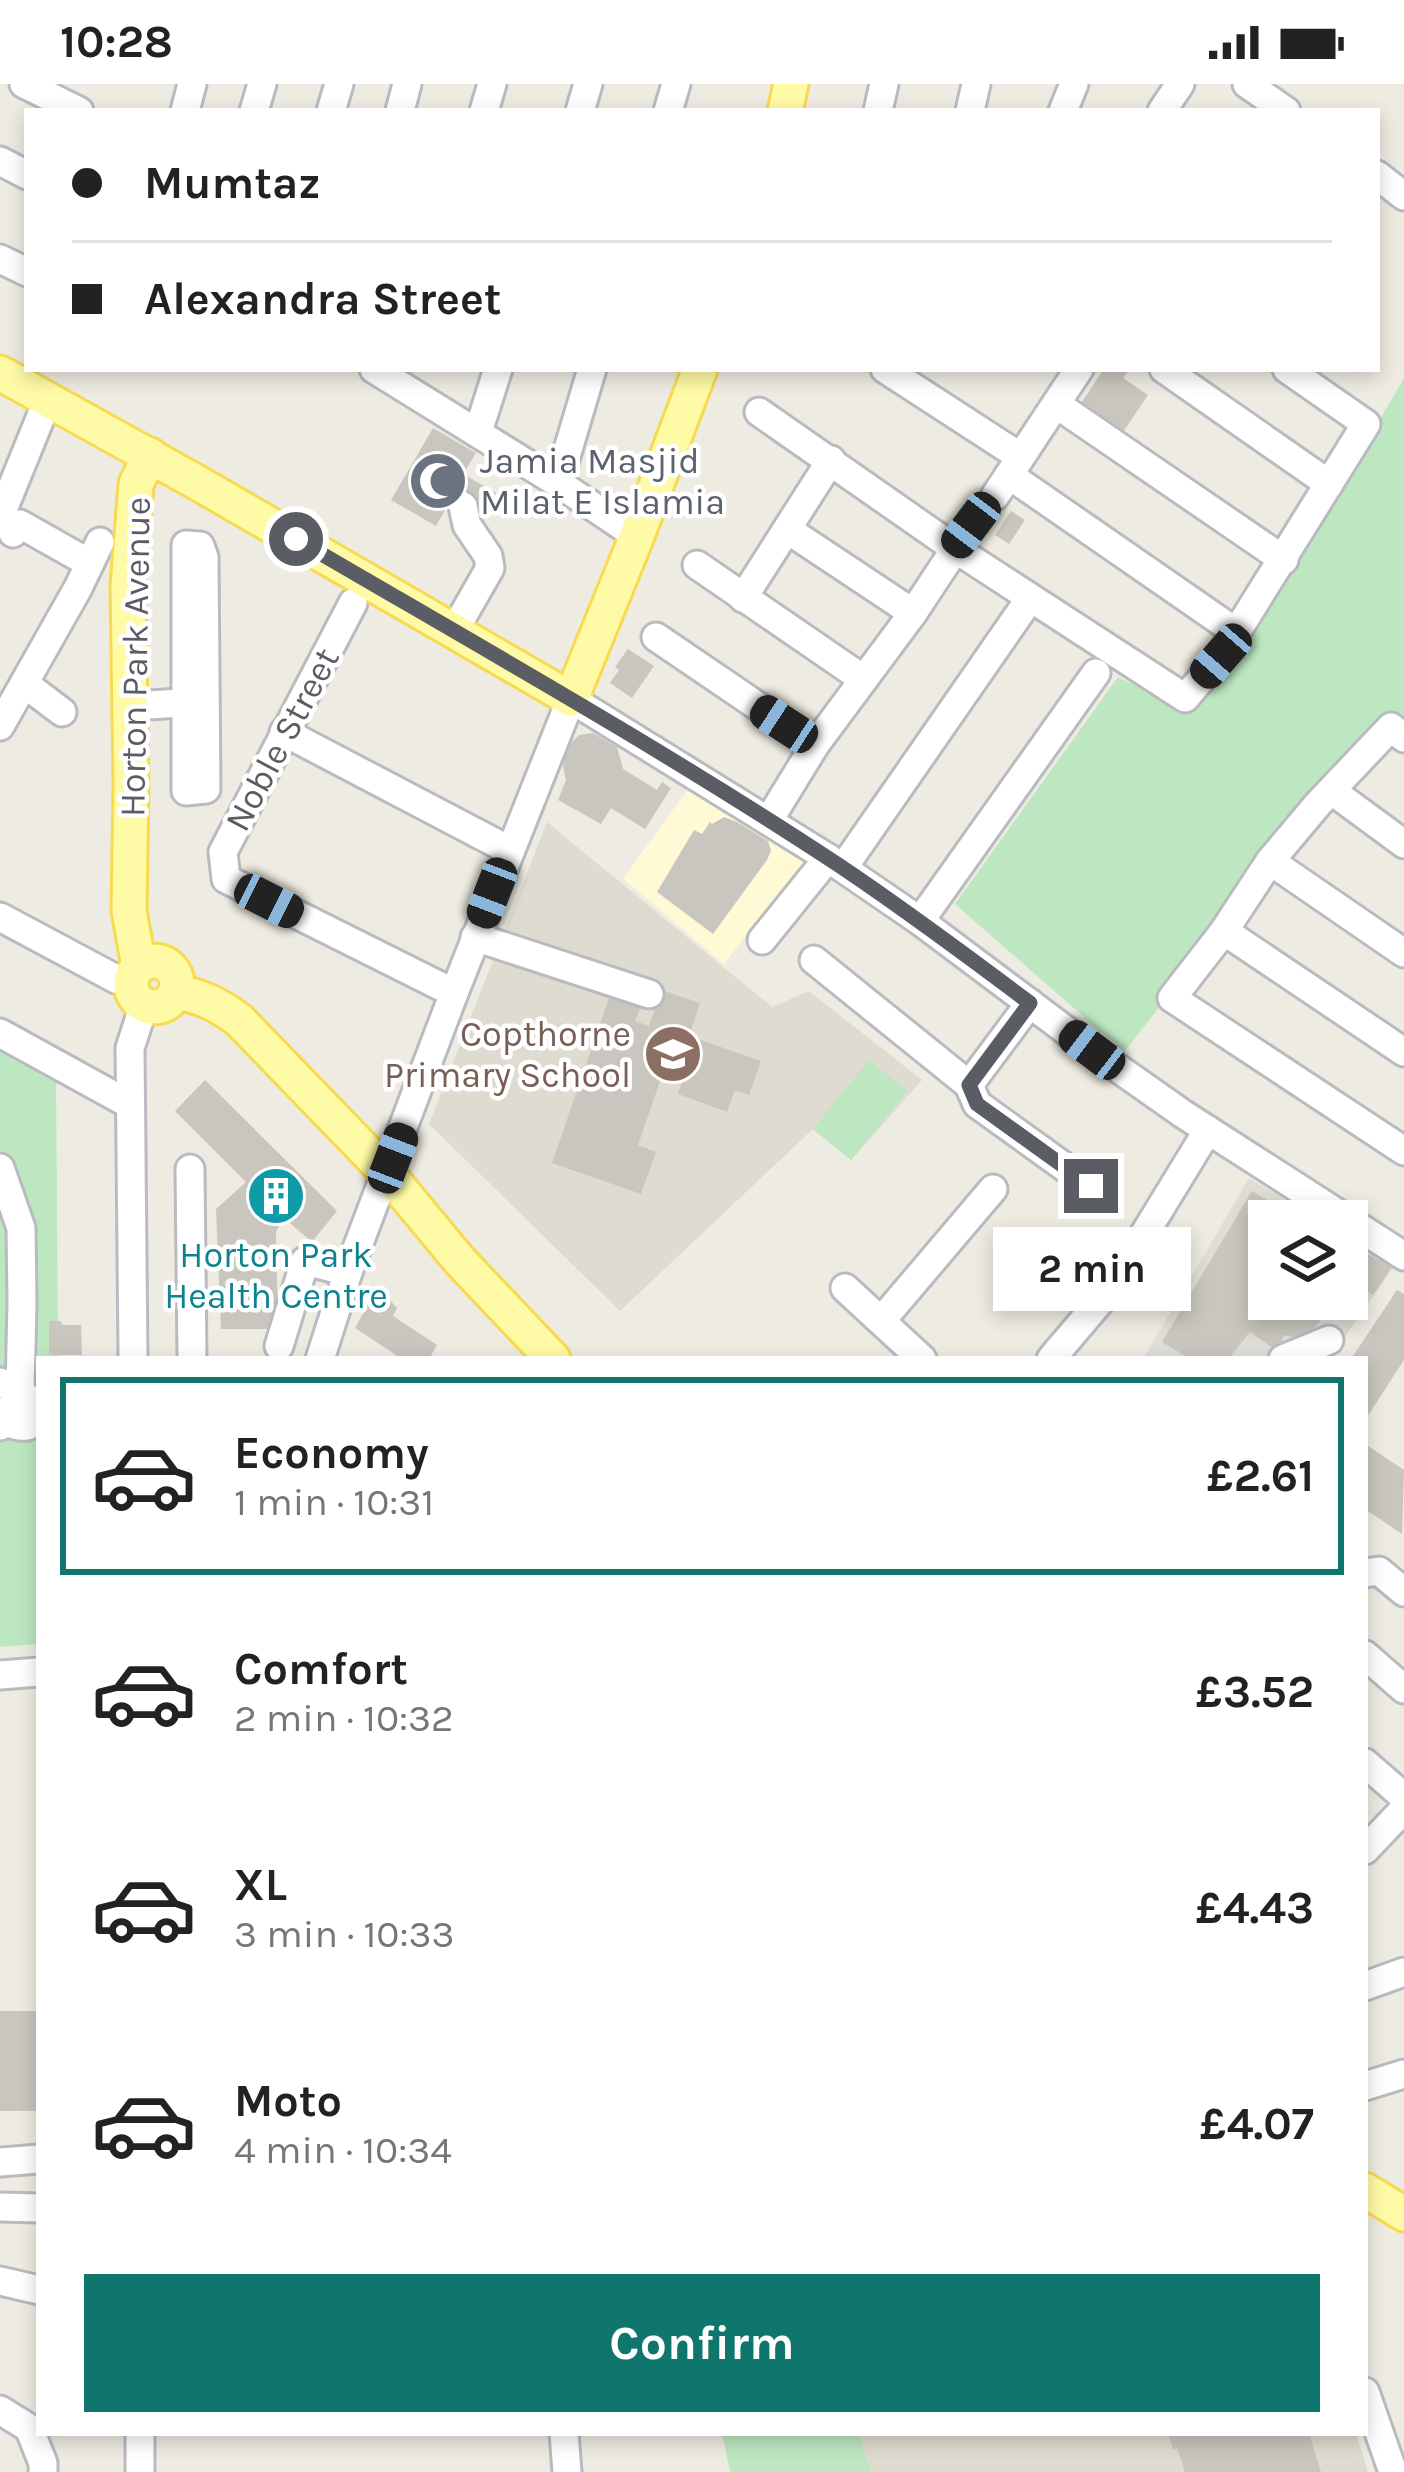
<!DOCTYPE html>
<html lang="en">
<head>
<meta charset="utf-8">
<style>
	body { margin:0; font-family:Karla,sans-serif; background:#f6f6f6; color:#222; height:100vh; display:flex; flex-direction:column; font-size:45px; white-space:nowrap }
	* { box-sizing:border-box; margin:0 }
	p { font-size:39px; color:#767676 }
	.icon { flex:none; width:66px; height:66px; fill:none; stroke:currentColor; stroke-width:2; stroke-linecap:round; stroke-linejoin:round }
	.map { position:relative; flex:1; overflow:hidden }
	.panel { position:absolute; left:36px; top:1272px; width:1332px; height:1080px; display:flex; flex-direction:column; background:#fff; border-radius:0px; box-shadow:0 6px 18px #0003 }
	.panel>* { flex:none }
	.banner { position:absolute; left:24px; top:24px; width:1356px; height:264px; border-radius:0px; box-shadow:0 6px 18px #0003; display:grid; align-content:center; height:264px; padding:0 48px; background:#fff }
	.tools { position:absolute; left:1248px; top:1116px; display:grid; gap:24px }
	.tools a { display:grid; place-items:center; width:120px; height:120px; border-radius:0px; background:#fff; box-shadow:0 6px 18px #0003; font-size:60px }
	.end { position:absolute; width:54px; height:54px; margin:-27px; border:15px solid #5a5d63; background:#fff; box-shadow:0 0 0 6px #fff }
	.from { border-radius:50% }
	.bubble { position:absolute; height:84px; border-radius:0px; background:#fff; box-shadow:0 6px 18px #0003; font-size:39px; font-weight:700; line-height:84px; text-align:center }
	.car { position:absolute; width:36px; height:72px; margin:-36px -18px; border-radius:15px; box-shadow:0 0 9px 3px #0007; background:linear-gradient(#222 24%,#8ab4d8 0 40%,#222 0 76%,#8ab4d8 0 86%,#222 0) }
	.banner b { display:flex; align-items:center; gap:42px; height:114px; font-size:45px }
	.banner b+b { border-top:3px solid #e0e0e0 }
	.banner i { width:30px; height:30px; background:#222 }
	ul { padding:21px 0 0; list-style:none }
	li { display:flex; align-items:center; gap:36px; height:198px; margin:0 24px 18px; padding:0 24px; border:6px solid transparent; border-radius:0px }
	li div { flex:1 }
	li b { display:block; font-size:45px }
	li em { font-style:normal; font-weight:700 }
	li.active { border-color:#0f766e }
	li>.icon { width:108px; height:108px; stroke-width:1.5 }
	.cta { display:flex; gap:24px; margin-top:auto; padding:24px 48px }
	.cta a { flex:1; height:138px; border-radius:0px; background:#0f766e; color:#fff; font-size:48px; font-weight:700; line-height:138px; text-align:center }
	.status { display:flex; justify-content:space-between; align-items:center; height:84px; padding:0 60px; background:#fff; direction:ltr }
	.status svg { height:33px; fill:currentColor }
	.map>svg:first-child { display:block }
</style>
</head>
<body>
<div class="status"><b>10:28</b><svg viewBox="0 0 49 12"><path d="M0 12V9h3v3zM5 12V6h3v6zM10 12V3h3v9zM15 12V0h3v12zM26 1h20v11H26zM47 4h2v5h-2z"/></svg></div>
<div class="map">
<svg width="1404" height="2388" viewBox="0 0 1404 2388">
	<rect width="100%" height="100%" fill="#eeece2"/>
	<!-- commercial -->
	<polygon fill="#fffad5" points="691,701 805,776 724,880 623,795"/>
	<!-- industrial -->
	<polygon fill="#deded6" points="1249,1094 1321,1137 1269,1137 1269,1215 1347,1215 1347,1152 1396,1180 1330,1274 1143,1275"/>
	<!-- education -->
	<g fill="#dedcd0">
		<polygon points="547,738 772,923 809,907 922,996 851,1076 813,1045 620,1227 429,1040"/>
		<polygon points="859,2349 1356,2349 1368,2388 871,2388"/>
	</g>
	<!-- green -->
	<g fill="#bde7c1">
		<polygon points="1404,294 1404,635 1392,627 1124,968 955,820 1118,593 1184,625 1252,553"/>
		<polygon points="0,953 56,984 58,1275 39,1275 39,1560 0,1563"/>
		<polygon points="869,976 907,1007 851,1076 813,1045"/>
		<polygon points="722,2349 859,2349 871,2388 730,2388"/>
	</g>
	<!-- building -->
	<g fill="#c9c6bf">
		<polygon points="1104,285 1125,285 1128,287 1123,294 1148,311 1119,354 1077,325"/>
		<polygon points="433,344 476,369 463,390 496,409 489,422 458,404 436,442 391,416"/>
		<polygon points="1011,427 1025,436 1009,460 995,451"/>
		<polygon points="628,565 654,582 632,614 610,599 619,586 615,583"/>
		<polygon points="593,649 617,663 623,685 657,706 662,698 671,704 645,745 611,724 601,740 558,716 566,696 563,682 567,663 579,651"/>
		<polygon points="724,733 737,738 768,757 771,767 767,776 713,850 657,808 694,746 702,750 710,738 712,740"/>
		<polygon points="662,906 700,919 689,952 761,977 749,1011 735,1006 727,1028 678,1010 686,987 666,980 638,1061 656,1068 641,1110 552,1079 610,911 641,922 635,937 649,942"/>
		<polygon points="205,996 337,1127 312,1158 283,1133 276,1148 278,1245 221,1245 216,1125 246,1098 175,1027"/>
		<polygon points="1252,1107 1303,1137 1269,1137 1269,1215 1337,1215 1305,1256 1284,1251 1277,1267 1250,1248 1228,1275 1190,1275 1162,1258"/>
		<polygon points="1347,1160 1392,1183 1373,1211 1347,1193"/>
		<polygon points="378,1203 397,1224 393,1232 437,1261 429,1275 402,1275 355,1244"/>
		<polygon points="1397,1206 1404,1210 1404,1276 1365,1336 1365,1275 1351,1275"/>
		<polygon points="49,1237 60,1237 63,1241 81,1241 82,1271 53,1271 49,1268"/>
		<polygon points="1365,1360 1404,1386 1402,1450 1365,1425"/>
		<rect x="0" y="1927" width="39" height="100"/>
		<polygon points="1168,2349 1309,2349 1321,2388 1185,2388 1177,2364 1173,2366"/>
	</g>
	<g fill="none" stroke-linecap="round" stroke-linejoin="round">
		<!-- minor casing -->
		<g stroke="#babbc1" stroke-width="33">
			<g id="minor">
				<polyline points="24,0 79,27"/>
				<polyline points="1247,0 1286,27"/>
				<polyline points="185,27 192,0"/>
				<polyline points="254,27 262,0"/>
				<polyline points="331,27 339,0"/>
				<polyline points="400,27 407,0"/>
				<polyline points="484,27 492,0"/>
				<polyline points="580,27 588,0"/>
				<polyline points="668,27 676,0"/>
				<polyline points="878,27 884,0"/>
				<polyline points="970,27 976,0"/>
				<polyline points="1063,27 1074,0"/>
				<polyline points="1162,27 1180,0"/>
				<polyline points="0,77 27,91"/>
				<polyline points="1377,91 1404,112"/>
				<polyline points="0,175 27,188"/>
				<polyline points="374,285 558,399 637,452"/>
				<polyline points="885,285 1019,372"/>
				<polyline points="1164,285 1329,400"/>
				<polyline points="1056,320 1284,476"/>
				<polyline points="759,328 954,464 1185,614 1221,572"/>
				<polyline points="478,348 498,285"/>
				<polyline points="1009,391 1236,548"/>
				<polyline points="558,399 592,285"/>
				<polyline points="995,412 1079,285"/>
				<polyline points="0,433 48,315"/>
				<polyline points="788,446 913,529"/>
				<polyline points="13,449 20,440 89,479"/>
				<polygon points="186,461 200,462 204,473 206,705 186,707"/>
				<polyline points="697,481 863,595"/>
				<polyline points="743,514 831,376"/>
				<polyline points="353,519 223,768 226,795 454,909"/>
				<polyline points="454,547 490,484 488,472 467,441 463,422"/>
				<polyline points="656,553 815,661"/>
				<polyline points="1231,557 1366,340 1287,285"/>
				<polyline points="25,600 62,628"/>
				<polyline points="130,622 200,618"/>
				<polyline points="0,642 78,504 100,458"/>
				<polyline points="284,648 509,766"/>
				<polyline points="1404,654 1391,643 1318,720 1270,777 1224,847 1172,914 1404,1067"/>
				<polyline points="1332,707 1404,760"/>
				<polyline points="769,736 815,661 913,529 971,441"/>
				<polyline points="1270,777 1404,869"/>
				<polyline points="843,784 1022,526"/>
				<polyline points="0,833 116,895"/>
				<polyline points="920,837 1096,589"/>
				<polyline points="1224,847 1404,968"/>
				<polyline points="475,853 649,910"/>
				<polyline points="762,856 828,774"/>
				<polyline points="814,876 969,1001 1030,919"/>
				<polyline points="0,949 129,1020"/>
				<polyline points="969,1001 977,1020 1091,1102"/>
				<polyline points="0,1084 21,1144 22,1218 20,1307 0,1342"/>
				<polyline points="190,1085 192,1275"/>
				<polyline points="845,1204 922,1275"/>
				<polyline points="881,1237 993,1105"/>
				<polyline points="279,1262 305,1177 348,1188"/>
				<polyline points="133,1275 130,964 144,921"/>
				<polyline points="320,1275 348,1188 454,909 571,615 828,774 920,837 1092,966 1183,1030 1404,1172"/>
				<polyline points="1051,1275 1112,1203 1208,1046"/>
				<polyline points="1283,1275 1329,1256"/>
				<path d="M0 1298 20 1307 38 1324C36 1349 18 1344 0 1335"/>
				<polyline points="1365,1489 1379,1487 1404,1508"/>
				<polyline points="1365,1571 1404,1605"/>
				<polyline points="0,1591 39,1588"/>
				<polyline points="1365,1679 1404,1713"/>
				<polyline points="1365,1766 1404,1725"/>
				<polyline points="1365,1902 1404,1888"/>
				<polyline points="1365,2002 1404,1990"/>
				<polyline points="0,2078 39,2075"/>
				<polyline points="0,2123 39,2124"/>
				<polyline points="0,2197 39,2206"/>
				<polyline points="1365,2308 1393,2388"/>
				<polyline points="0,2326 29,2344 43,2379 43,2388"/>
				<polyline points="564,2349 567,2388"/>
				<polyline points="140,2388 140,2349"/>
			</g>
		</g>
		<!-- major casing -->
		<g stroke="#f8da51" stroke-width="39">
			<g id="major">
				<polyline points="785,27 791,0"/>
				<polyline points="0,289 198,399 571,615 637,452 700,285"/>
				<circle cx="154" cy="900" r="23"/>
				<polyline points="139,882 129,827 131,700 128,501 136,400 150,371"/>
				<path d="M176 908C201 912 219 921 239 936L387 1089 460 1177 553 1275"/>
				<polyline points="1365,2106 1404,2130"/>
			</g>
		</g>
		<!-- minor -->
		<use href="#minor" stroke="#fff" stroke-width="27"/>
		<!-- major -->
		<use href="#major" stroke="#fffaa5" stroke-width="33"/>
	</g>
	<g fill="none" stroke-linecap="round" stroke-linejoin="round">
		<!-- route -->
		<path stroke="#5a5d63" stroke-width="15" d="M296 455C477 561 661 664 837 780 903 824 966 871 1030 919L969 1001 977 1020 1091 1102"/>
	</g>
	<!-- icons -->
	<defs>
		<g id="mosque-disc" transform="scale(3)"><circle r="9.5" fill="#6b7280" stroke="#fff"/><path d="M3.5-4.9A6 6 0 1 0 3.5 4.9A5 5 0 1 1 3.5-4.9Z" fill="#fff"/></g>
		<g id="school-disc" transform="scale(3)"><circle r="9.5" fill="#8d6e63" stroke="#fff"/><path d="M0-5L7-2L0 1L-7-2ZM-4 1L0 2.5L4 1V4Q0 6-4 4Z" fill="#fff"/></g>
		<g id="building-disc" transform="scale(3)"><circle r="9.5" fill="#0f9aa8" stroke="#fff"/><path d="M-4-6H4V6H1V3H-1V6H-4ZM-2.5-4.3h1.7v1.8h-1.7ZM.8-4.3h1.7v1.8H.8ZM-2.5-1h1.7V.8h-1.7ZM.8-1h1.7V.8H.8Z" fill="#fff"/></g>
	</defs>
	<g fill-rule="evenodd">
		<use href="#mosque-disc" x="438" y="397"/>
		<use href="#school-disc" x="673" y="970"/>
		<use href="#building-disc" x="276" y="1112"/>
	</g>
	<g text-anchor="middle" stroke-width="9" stroke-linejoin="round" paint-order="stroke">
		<!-- worship labels -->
		<g font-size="36" fill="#5b616d" stroke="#fff" text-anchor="start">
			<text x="480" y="389">Jamia Masjid<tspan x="480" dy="41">Milat E Islamia</tspan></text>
		</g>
		<!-- street labels -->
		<g font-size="36" fill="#5a5d63" stroke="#fff">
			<text transform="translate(134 573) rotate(-89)" y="13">Horton Park Avenue</text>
			<text transform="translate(281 655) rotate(-62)" y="13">Noble Street</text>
		</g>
		<!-- education labels -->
		<g font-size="36" fill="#785e54" stroke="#fff" text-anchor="end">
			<text x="631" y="962">Copthorne<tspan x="631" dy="41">Primary School</tspan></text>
		</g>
		<!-- culture labels -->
		<g font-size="36" fill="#0d838f" stroke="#fff">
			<text x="276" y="1183">Horton Park<tspan x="276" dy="41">Health Centre</tspan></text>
		</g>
	</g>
</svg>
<div class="tools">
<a><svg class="icon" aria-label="layers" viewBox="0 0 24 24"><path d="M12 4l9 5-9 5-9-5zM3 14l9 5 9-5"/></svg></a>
</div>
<i class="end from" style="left:296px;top:455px"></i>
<i class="end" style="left:1091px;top:1102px"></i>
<div class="bubble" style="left:993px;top:1143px;width:198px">2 min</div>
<i class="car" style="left:971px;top:441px;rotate:217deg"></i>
<i class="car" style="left:1221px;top:572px;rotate:221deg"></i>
<i class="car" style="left:784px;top:640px;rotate:303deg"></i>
<i class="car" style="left:492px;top:809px;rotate:201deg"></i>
<i class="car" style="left:269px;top:817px;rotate:117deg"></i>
<i class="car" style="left:1092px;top:966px;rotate:307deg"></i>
<i class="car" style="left:393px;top:1074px;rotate:21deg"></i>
<div class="banner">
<b><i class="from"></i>Mumtaz</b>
<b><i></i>Alexandra Street</b>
</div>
<section class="panel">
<ul>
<li class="active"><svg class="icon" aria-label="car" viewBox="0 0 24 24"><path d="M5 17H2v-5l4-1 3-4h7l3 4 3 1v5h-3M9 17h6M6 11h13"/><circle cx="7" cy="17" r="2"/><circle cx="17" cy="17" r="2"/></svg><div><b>Economy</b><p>1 min · 10:31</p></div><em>£2.61</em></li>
<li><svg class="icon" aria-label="car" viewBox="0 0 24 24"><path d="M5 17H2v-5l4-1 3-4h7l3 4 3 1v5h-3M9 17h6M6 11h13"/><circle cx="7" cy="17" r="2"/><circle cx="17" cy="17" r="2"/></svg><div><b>Comfort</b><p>2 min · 10:32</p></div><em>£3.52</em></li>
<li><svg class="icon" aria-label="car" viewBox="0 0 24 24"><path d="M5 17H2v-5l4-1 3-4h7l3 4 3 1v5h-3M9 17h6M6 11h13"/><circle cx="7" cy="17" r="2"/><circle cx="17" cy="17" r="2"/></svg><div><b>XL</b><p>3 min · 10:33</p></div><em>£4.43</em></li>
<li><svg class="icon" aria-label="car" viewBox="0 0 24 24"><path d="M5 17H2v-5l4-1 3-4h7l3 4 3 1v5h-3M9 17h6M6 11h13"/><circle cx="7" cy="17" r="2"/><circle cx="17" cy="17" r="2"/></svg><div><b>Moto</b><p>4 min · 10:34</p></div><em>£4.07</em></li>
</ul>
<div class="cta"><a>Confirm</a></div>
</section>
</div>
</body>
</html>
